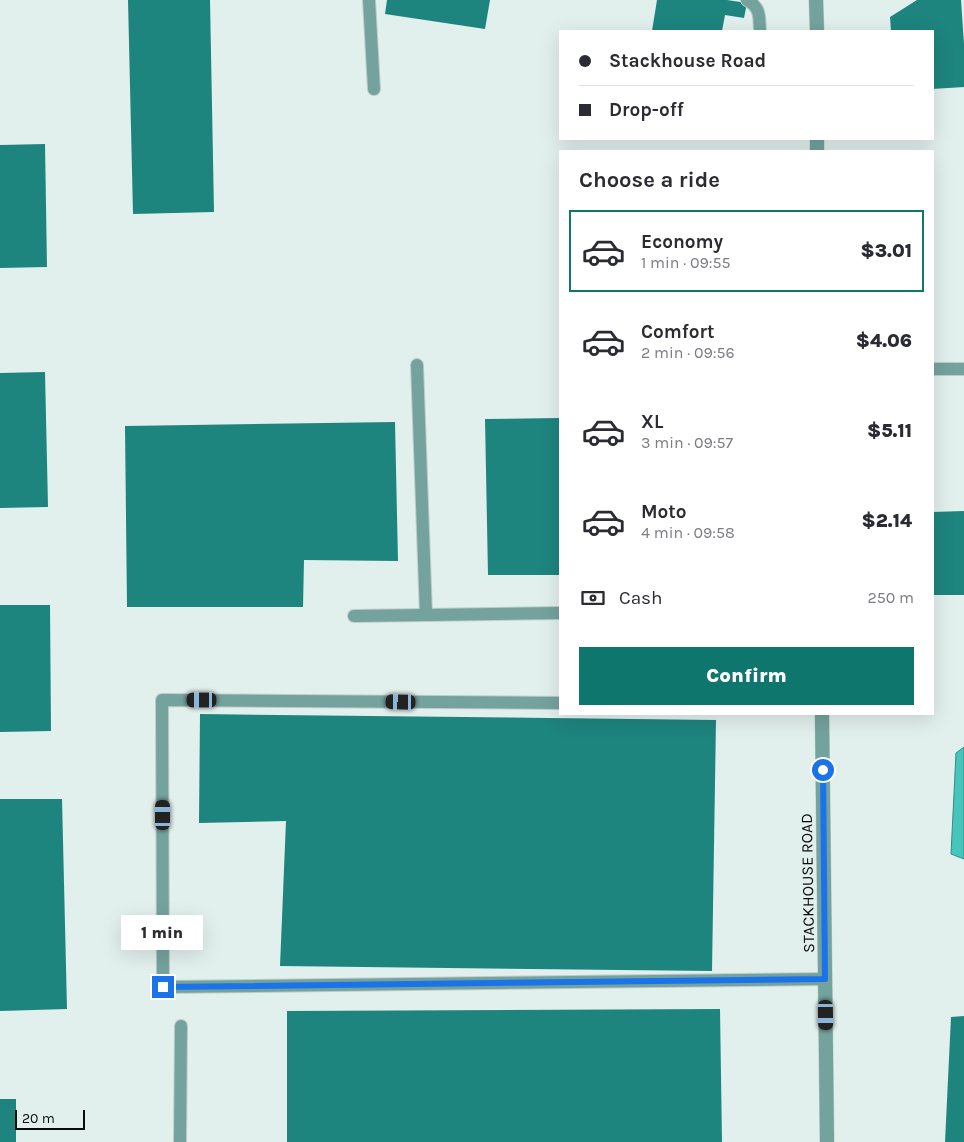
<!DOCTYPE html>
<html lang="en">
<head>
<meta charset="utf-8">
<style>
	body { margin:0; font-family:Karla,sans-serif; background:#f7f7f7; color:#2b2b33; height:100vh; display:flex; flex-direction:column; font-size:19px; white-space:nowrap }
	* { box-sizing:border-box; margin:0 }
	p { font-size:16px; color:#7c7c81 }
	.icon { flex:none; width:28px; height:28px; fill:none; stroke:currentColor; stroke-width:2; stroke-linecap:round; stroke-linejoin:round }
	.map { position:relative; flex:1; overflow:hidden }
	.sheet { position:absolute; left:559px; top:150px; width:375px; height:565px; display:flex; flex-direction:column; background:#fff; border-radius:0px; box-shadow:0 5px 20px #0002 }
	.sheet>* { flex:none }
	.guide { position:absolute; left:559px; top:30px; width:375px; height:110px; border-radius:0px; box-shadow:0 5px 20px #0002; display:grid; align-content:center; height:110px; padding:0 20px; background:#fff }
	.scale { position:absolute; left:15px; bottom:12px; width:70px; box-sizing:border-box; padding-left:5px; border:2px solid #090d0d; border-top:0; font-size:14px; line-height:18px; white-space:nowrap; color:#090d0d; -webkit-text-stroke:4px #e1efed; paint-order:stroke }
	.end { position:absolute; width:22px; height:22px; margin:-11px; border:6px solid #1a73e8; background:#fff; box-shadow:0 0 0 2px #fff }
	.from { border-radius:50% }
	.bubble { position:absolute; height:35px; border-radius:0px; background:#fff; box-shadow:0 5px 20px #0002; font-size:16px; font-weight:800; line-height:35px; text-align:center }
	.car { position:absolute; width:15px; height:30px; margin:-15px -8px; border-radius:6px; box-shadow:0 0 4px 1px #0007; background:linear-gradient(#222 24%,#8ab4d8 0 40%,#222 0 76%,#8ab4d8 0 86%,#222 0) }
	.guide b { display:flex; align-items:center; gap:18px; height:48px; font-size:19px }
	.guide b+b { border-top:1px solid #e1e1e2 }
	.guide i { width:12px; height:12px; background:#2b2b33 }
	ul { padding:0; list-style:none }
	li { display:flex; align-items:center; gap:15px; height:82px; margin:0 10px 8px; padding:0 10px; border:2px solid transparent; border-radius:0px }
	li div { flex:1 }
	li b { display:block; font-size:19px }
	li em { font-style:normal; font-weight:800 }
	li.active { border-color:#0f766e }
	li>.icon { width:45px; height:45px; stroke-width:1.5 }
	h2 { padding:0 20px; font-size:22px; line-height:60px }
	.pay { display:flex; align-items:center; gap:12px; height:55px; padding:0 20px; font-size:19px }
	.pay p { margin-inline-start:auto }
	.cta { display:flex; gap:10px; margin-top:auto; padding:10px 20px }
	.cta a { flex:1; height:58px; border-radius:0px; background:#0f766e; color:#fff; font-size:20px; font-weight:800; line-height:58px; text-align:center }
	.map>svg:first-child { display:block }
</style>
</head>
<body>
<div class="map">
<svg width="964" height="1142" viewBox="0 0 964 1142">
	<rect width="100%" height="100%" fill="#e1efed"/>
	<!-- water -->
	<polygon fill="#45c5bc" stroke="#338e88" points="964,747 964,859 951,854 956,753"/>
	<!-- building -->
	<g fill="#1e847e">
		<polygon points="128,0 210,0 214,212 133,214"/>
		<polygon points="387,0 490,0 485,29 385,14"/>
		<polygon points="657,0 727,0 747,3 744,18 725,15 722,31 652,31"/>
		<polygon points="917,0 961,0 964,44 964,87 932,89 932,31 891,31 890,17"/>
		<polygon points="45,144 47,267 0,268 0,145"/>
		<polygon points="45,372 48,507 0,508 0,373"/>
		<polygon points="560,418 560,575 488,575 485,419"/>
		<polygon points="395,422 398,561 304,560 303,607 127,607 125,426"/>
		<polygon points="964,511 964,595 934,595 932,512"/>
		<polygon points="0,605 50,605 51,731 0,732"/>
		<polygon points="200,714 716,720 712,971 280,966 286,821 199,823"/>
		<polygon points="0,799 62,799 67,1009 0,1011"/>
		<polygon points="720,1009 722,1142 287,1142 287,1011"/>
		<polygon points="964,1016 964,1142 945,1142 951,1017"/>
		<rect x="0" y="1099" width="16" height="43"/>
	</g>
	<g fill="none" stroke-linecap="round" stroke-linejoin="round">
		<!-- service casing -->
		<g stroke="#becbc9" stroke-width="14">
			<g id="service">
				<polyline points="369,0 374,89"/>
				<path d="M747 0C761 8 759 16 760 31"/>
				<polyline points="417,365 426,615 560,613"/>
				<polyline points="932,369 964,369"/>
				<polyline points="354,616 426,615"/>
				<polyline points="560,703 162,700 163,987 825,979"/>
				<polyline points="180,1142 181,1026"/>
			</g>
		</g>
		<!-- minor casing -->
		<g stroke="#becbc9" stroke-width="15">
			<g id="minor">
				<polyline points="816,0 817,31"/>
				<polyline points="817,139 817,151"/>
				<polyline points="822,714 827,1142"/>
			</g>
		</g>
		<!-- service -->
		<use href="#service" stroke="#74a29d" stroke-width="12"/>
		<!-- minor -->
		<use href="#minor" stroke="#74a29d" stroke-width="14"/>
	</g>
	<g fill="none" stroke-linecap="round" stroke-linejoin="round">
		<!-- route -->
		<polyline stroke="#1a73e8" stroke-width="6" points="163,987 825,979 823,770"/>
	</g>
	<g text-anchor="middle" stroke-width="4.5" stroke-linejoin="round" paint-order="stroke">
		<!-- street labels -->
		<g font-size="16" fill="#090d0d" stroke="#e1efed">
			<text transform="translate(807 883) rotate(-91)" y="6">STACKHOUSE ROAD</text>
		</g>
	</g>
</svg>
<div class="scale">20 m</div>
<i class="end from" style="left:823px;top:770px"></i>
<i class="end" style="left:163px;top:987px"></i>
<div class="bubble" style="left:121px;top:915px;width:82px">1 min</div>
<i class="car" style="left:202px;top:700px;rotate:270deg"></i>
<i class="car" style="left:401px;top:702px;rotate:271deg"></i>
<i class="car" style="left:163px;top:815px;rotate:0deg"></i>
<i class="car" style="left:826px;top:1015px;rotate:179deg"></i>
<div class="guide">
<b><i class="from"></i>Stackhouse Road</b>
<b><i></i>Drop-off</b>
</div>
<section class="sheet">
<h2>Choose a ride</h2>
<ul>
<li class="active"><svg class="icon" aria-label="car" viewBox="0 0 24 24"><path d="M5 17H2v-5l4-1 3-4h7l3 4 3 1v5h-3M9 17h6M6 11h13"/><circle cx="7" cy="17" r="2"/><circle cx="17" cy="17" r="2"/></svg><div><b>Economy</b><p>1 min · 09:55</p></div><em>$3.01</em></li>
<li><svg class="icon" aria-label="car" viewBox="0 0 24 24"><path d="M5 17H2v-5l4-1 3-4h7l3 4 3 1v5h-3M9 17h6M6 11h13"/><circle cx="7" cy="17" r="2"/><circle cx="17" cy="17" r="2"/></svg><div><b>Comfort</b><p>2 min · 09:56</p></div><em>$4.06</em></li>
<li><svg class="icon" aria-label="car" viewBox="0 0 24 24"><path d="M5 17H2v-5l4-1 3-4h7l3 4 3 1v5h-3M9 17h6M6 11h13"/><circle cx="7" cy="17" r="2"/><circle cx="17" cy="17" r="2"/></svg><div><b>XL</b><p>3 min · 09:57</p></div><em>$5.11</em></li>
<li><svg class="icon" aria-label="car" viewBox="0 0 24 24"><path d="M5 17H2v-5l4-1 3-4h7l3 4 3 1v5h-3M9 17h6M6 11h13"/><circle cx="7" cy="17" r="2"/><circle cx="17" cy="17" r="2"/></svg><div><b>Moto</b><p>4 min · 09:58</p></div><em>$2.14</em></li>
</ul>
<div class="pay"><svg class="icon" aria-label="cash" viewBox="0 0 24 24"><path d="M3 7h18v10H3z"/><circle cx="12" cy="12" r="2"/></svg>Cash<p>250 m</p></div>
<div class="cta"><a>Confirm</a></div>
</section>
</div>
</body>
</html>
